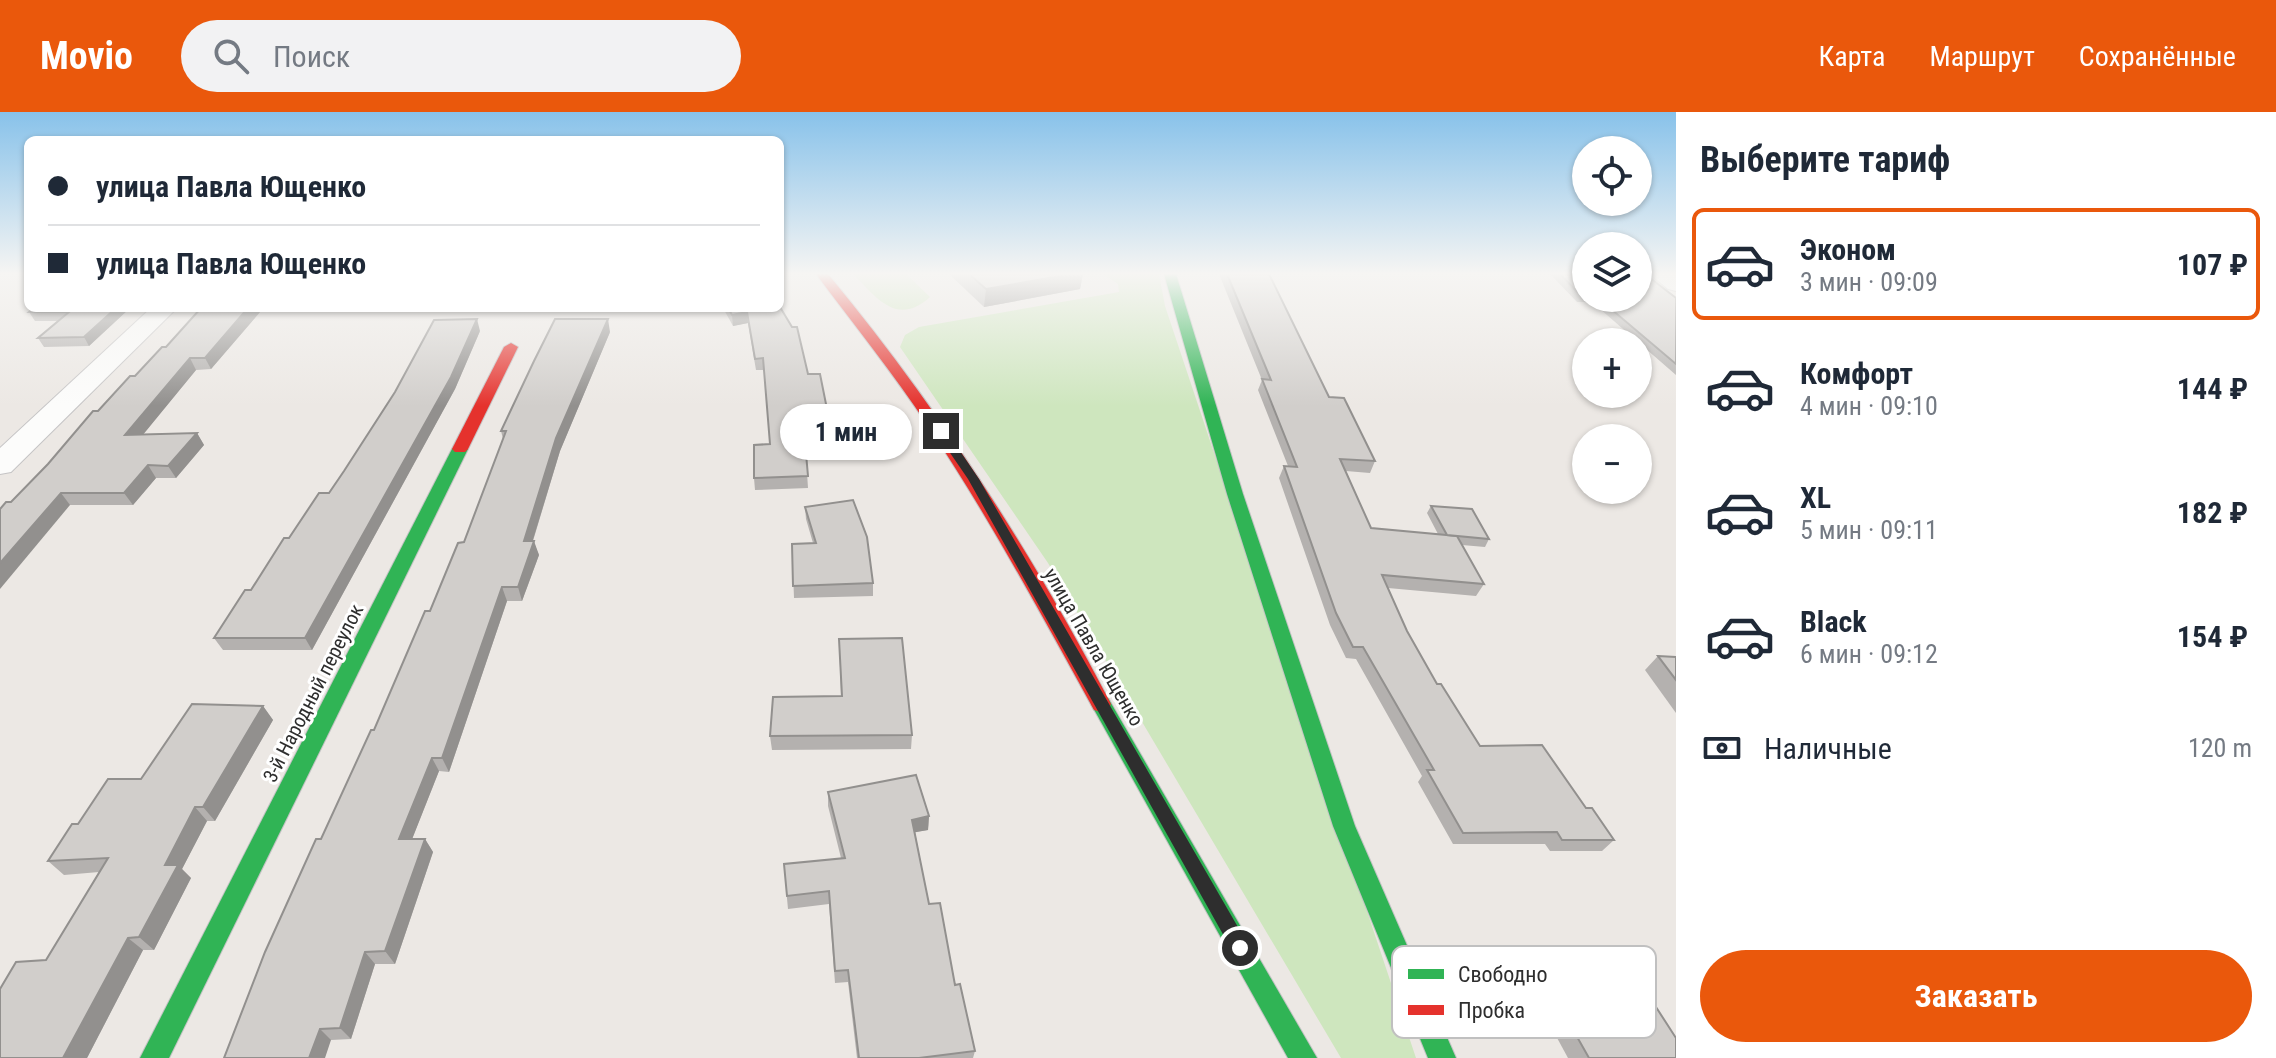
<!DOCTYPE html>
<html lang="ru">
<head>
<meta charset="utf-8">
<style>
	body { margin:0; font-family:"Roboto Condensed",sans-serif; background:#f2f2f3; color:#1f2937; height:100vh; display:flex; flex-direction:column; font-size:30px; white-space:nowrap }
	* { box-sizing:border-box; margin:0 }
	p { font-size:26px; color:#747a83 }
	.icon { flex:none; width:44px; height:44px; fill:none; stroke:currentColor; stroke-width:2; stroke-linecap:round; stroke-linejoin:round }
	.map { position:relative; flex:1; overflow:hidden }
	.sheet { display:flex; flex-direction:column; background:#fff; width:600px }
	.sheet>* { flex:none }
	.hud { position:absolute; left:24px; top:24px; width:760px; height:176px; border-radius:12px; box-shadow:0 2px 6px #0004; display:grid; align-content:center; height:176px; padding:0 24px; background:#fff }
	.buttons { position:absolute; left:1572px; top:24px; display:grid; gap:16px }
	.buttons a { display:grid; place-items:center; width:80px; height:80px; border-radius:50%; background:#fff; box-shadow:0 2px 6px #0004; font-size:40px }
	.end { position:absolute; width:36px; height:36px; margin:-18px; border:10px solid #2e2e2e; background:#fff; box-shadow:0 0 0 4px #fff }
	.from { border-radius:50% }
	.bubble { position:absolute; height:56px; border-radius:28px; background:#fff; box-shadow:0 2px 6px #0004; font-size:26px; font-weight:700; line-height:56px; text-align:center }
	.hud b { display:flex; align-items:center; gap:28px; height:76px; font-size:30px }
	.hud b+b { border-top:2px solid #e0e1e3 }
	.hud i { width:20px; height:20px; background:#1f2937 }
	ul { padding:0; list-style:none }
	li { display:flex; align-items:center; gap:24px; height:112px; margin:0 16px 12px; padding:0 8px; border:4px solid transparent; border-radius:12px }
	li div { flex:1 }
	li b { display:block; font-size:30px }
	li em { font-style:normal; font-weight:700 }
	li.selected { border-color:#ea580c }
	li>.icon { width:72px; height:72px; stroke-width:1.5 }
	h2 { padding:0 24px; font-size:36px; line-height:96px }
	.pay { display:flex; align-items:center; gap:20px; height:88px; padding:0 24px; font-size:30px }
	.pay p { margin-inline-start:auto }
	.cta { display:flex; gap:16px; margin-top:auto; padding:16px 24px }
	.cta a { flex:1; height:92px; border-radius:48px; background:#ea580c; color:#fff; font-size:32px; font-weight:700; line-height:92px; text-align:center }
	header { display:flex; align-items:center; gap:48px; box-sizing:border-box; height:112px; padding:0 40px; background:#ea580c; color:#fff }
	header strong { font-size:38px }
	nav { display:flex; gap:44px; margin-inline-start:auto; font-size:28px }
	.search { width:560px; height:72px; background:#f2f2f3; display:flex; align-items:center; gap:20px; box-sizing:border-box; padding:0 28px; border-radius:44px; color:#747a83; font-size:30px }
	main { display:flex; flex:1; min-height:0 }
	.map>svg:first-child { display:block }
</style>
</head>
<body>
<header>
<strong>Movio</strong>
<div class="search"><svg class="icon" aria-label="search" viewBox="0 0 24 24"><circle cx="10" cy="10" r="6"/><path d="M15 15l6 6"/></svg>Поиск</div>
<nav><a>Карта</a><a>Маршрут</a><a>Сохранённые</a></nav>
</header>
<main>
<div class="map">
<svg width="1676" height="946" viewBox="0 0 1676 946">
	<rect width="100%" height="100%" fill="#ece8e4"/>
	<!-- green -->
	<g fill="#cee6be">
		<path d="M853 162H906L930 185C897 215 877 186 853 162Z"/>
		<polygon points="1103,162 1159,162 1165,194 1416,946 1341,946 1048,451 900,235 905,223 919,215 1119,180 1118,172"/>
	</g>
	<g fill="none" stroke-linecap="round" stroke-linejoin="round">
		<!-- street casing -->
		<g stroke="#c5c4c5" stroke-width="2">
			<g id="street">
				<polygon points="1650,162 1676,162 1676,179 1668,177"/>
				<polygon points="151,196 177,196 11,360 0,362 0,336"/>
			</g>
		</g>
		<!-- fast casing -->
		<g stroke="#c5c4c5" stroke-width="2">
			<g id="fast">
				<polygon points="1164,162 1176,162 1243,382 1355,714 1456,946 1428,946 1333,714 1227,382"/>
				<polygon points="460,332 468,337 169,946 140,946 452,337"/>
				<polygon points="1101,584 1108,586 1317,946 1288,946 1091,592 1094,586"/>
			</g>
		</g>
		<!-- jam casing -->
		<g stroke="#c5c4c5" stroke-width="2">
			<g id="jam">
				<path d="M816 162H828C937 294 1032 440 1111 592L1108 598 1101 600 1094 598C1041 502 989 405 928 314 893 261 854 213 816 162Z"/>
				<polygon points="511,231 518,235 468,337 465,340 455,340 452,337 504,235"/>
			</g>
		</g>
		<!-- street -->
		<use href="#street" fill="#fcfcfb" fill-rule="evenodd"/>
		<!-- fast -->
		<use href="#fast" fill="#30b455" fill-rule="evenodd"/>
		<!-- jam -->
		<use href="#jam" fill="#e5322d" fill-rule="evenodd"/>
	</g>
	<!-- wall -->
	<g fill="#b4b1af">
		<polygon points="949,162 1083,162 1080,177 984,195"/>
		<polygon points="1219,162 1269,162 1329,285 1375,349 1370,361 1346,359 1371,416 1438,422 1427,401 1431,394 1489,427 1485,435 1462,433 1484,472 1476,484 1388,476 1407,519 1437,572 1480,634 1586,696 1614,728 1602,739 1550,739 1545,732 1453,732 1418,670 1422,664 1356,547 1346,546 1330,513 1279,366 1284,354 1288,354 1258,278 1262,268"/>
		<polygon points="1550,162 1586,162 1586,186 1676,186 1676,263 1592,190 1577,190"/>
		<polygon points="34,196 130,196 89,234 44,235 38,226 59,209 35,209 29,200"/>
		<polygon points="201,196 270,196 267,200 260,200 211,257 196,258 143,322 197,321 204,333 176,366 156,366 133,393 70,393 11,390 98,299 166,235"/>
		<polygon points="723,196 780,196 831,317 831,328 805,330 808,376 755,378 754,366 770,332 764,258 756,258 748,211 733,214"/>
		<polygon points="480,219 455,277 312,538 223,538 214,526 289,426 329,381 344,359"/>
		<polygon points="610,220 560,339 533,429 539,443 522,489 507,489 449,660 439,659 412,727 425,727 433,740 395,852 375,852 351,927 331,928 224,946 321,727 464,430 503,327 501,319"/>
		<polygon points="805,395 873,471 873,484 794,486 792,432 813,431 806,407"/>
		<polygon points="839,527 912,623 911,637 772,638 770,624 841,584"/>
		<polygon points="1658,544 1676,545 1676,601 1645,558"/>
		<polygon points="263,594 273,608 215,709 207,709 182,757 191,766 154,838 143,838 87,946 0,946 46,848 99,760 64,763 48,749 78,712 141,667"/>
		<polygon points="828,680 929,704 928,718 915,720 929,792 975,939 973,946 857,946 848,870 835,871 829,792 788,797 785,765 841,746 828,694"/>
		<polygon points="1532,845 1676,946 1568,946 1519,856"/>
	</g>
	<!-- shaded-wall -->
	<g fill="#92908e">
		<polygon points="1072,162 1083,162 1080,177 984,195 986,177"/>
		<polygon points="116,196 130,196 89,234 84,225"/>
		<polygon points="248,196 258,196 260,200 211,257 205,246"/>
		<polygon points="747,200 748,211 733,214 732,203"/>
		<polygon points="477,207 480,219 455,277 312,538 305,526"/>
		<polygon points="608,207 610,220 560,339 528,444 524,429 556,326"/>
		<polygon points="190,246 196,258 133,335 125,323"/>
		<polygon points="197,321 204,333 176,366 168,354"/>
		<polygon points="148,353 156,366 133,393 124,381"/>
		<polygon points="61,381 70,393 0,477 0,451"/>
		<polygon points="534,429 539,443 522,489 518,475"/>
		<polygon points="502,475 507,489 449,660 442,646"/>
		<polygon points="263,594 273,608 215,709 203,695"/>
		<polygon points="432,646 439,659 407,740 399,727"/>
		<polygon points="195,695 207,709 182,757 191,766 154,838 139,825 165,753"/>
		<polygon points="929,704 928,718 911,721 912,708"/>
		<polygon points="425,727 433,740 395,852 385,839"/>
		<polygon points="128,826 143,838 87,946 63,946"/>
		<polygon points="365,840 375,852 351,927 340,916"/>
		<polygon points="320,917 331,928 325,946 309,946"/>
	</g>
	<!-- building -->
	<g fill="#d1cecb" stroke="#92908e" stroke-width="2">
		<polygon points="969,162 1072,162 986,177"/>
		<polygon points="1227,162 1269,162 1329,285 1344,286 1375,349 1340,347 1371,416 1457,424 1484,472 1382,463 1407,519 1437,572 1441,572 1480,634 1542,633 1586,696 1592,696 1614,728 1562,728 1557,720 1463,721 1427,658 1434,658 1363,535 1353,535 1336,501 1284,354 1297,355 1262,267 1271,268"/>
		<polygon points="1560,162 1586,162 1586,184 1581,184"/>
		<polygon points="1638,162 1645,162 1676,186 1676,252 1598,186 1638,186"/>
		<polygon points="780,195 792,215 797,215 808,262 820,262 831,317 804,319 808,364 754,366 754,333 770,332 763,246 755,247 747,200 732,203 728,196 780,196"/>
		<polygon points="34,196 116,196 84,225 38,226 69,200 29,200"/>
		<polygon points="201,196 248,196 205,246 190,246 125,323 197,321 168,354 148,353 124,381 61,381 0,451 0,397 6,390 11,390 48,352 93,299 98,299 130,264 135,264 162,235 166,235"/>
		<polygon points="477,207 451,265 305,526 214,526 245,478 251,478 284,426 289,426 319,381 329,381 344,359 395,280 434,208"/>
		<polygon points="555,207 608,207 556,326 524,429 534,429 518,475 502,475 442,646 432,646 399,727 425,727 385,839 365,840 340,916 320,917 309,946 224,946 265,840 316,727 321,727 371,618 374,618 425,499 430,499 458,431 464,430 506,319 501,319 534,249"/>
		<polygon points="853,388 867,425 873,471 793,474 792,432 816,431 805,395"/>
		<polygon points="1431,394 1472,397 1489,427 1447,423"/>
		<polygon points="902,526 912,623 770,624 773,585 842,584 839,527"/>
		<polygon points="1658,544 1676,545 1676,568"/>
		<polygon points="192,592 263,594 203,695 195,695 165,753 178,753 139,825 128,826 63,946 0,946 0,877 16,850 46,848 108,746 48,749 72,712 78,712 108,667 141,667"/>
		<polygon points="916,663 929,704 912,708 929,792 940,791 955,873 960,872 975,939 919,946 859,946 848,858 835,859 829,779 787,784 784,752 845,746 828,680"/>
		<polygon points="1623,844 1676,926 1676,946 1589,946 1532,845"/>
	</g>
	<!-- sky -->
	<linearGradient id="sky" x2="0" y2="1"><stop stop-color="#88c2ea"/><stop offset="0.55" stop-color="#f6f5f3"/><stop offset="1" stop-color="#f6f5f3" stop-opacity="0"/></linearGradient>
	<rect width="1676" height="294" fill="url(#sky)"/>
	<!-- route -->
	<polygon fill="#2e2e2e" points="937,317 945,317 979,367 1246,829 1249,836 1246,842 1240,845 1234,842 968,367 935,319"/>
	<g text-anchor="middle" stroke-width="6" stroke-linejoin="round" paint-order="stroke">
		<!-- street labels -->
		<g font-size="20" fill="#2e2e2e" stroke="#fff">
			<text transform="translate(1094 535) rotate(60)" y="7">улица Павла Ющенко</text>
			<text transform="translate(313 581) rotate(-63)" y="7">3-й Народный переулок</text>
		</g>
	</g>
	<!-- legend -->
	<rect x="1392" y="834" width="264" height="92" rx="12" fill="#fff" stroke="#c0c0c0" stroke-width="2"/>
	<rect x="1408" y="857" width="36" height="10" fill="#30b455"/>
	<rect x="1408" y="893" width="36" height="10" fill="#e5322d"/>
	<g font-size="22" fill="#2e2e2e">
		<text x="1458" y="870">Свободно</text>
		<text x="1458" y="906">Пробка</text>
	</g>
</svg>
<div class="buttons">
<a><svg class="icon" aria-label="locate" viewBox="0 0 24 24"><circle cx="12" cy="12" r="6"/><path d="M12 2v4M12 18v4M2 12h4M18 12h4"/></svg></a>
<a><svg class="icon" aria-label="layers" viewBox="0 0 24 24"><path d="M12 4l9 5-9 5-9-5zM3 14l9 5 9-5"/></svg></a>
<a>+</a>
<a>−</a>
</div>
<i class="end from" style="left:1240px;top:836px"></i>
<i class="end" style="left:941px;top:319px"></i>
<div class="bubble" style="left:780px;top:292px;width:132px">1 мин</div>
<div class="hud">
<b><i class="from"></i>улица Павла Ющенко</b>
<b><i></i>улица Павла Ющенко</b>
</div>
</div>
<section class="sheet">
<h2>Выберите тариф</h2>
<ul>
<li class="selected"><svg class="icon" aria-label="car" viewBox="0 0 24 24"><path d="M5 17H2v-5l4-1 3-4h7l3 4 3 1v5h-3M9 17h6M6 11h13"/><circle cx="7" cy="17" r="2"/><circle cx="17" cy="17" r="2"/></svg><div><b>Эконом</b><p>3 мин · 09:09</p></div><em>107 ₽</em></li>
<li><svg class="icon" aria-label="car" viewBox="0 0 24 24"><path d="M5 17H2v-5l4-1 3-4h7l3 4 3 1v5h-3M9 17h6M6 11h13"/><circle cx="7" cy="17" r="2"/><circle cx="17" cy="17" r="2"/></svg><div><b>Комфорт</b><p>4 мин · 09:10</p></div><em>144 ₽</em></li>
<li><svg class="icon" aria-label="car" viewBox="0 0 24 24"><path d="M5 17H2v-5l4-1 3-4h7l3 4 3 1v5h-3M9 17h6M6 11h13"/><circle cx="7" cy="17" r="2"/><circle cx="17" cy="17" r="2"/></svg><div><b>XL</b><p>5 мин · 09:11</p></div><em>182 ₽</em></li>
<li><svg class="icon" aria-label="car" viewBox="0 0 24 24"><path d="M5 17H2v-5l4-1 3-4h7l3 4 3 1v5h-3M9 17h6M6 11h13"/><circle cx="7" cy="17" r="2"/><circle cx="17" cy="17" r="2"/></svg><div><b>Black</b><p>6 мин · 09:12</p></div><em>154 ₽</em></li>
</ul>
<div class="pay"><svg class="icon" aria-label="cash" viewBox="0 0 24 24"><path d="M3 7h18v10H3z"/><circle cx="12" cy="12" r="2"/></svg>Наличные<p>120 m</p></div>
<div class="cta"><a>Заказать</a></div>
</section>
</main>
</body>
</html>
